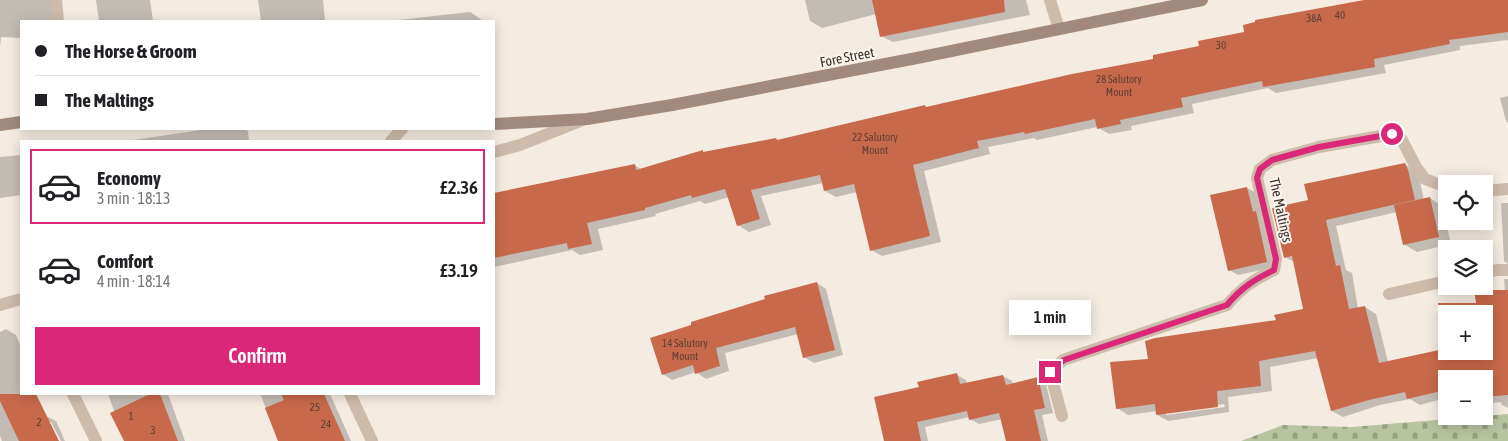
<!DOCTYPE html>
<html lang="en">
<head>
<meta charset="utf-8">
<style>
	body { margin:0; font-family:"Asap Condensed",sans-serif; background:#f6f6f6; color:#202124; height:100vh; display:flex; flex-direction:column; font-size:19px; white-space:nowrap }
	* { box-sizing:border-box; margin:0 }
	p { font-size:16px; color:#757577 }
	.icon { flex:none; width:28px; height:28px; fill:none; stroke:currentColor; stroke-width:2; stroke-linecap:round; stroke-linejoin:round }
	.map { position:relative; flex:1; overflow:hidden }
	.drawer { position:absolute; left:20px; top:140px; width:475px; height:255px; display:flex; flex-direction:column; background:#fff; border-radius:0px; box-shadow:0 2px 12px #0003 }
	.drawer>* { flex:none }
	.banner { position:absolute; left:20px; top:20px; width:475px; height:110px; border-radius:0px; box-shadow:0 2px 12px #0003; display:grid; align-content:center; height:110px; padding:0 15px; background:#fff }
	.controls { position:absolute; left:1438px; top:175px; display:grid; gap:10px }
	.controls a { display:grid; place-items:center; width:55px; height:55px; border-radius:0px; background:#fff; box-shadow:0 2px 12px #0003; font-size:25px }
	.end { position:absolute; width:22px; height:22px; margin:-11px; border:6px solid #db2777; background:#fff; box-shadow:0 0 0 2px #fff }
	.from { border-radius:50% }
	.bubble { position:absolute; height:35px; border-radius:0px; background:#fff; box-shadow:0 2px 12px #0003; font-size:16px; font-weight:600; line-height:35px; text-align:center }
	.banner b { display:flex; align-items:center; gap:18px; height:48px; font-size:19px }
	.banner b+b { border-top:1px solid #e0e0e0 }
	.banner i { width:12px; height:12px; background:#202124 }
	ul { padding:9px 0 0; list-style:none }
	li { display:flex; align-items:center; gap:15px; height:75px; margin:0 10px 8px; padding:0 5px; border:2px solid transparent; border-radius:0px }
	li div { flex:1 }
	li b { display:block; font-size:19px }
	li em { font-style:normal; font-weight:600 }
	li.on { border-color:#db2777 }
	li>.icon { width:45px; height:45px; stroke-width:1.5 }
	.cta { display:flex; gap:10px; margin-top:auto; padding:10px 15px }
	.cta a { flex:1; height:58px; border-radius:0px; background:#db2777; color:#fff; font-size:20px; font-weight:600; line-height:58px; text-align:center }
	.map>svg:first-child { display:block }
</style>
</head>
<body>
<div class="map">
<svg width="1508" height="441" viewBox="0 0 1508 441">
	<defs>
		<pattern id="cemetery-stones" width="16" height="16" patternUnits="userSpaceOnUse" patternTransform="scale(1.25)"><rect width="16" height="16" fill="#b8c4a0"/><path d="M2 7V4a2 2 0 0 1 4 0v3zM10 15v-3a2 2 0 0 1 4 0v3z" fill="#97a083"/></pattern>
	</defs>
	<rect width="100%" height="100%" fill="#f4ebe1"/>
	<!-- cemetery -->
	<polygon fill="url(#cemetery-stones)" points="1508,414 1508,441 1241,441 1283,425 1352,427"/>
	<!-- shadow -->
	<g fill="#0003" fill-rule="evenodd">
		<polygon points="0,0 57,0 55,21 21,21 21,38 1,37 0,47"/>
		<polygon points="96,0 150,0 153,21 99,21"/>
		<polygon points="258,0 323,0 325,21 261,21"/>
		<polygon points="805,0 1026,0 1030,15 893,42 881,36 876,14 822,28 810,21"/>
		<polygon points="1373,0 1508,0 1508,41 1507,40 1460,46 1460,50 1384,65 1386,73 1276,93 1268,88 1192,104 1194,113 1131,126 1132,130 1109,134 1097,127 1037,140 1034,138 988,147 990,154 924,171 941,242 882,256 871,250 857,192 836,197 825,191 823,183 761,196 771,225 749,232 738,225 729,197 705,204 700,201 655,214 656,216 598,229 603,250 580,255 572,250 494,267 494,194 634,165 641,169 703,152 705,153 776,139 780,141 1155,60 1245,33"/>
		<polygon points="470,12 482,20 482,21 390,21"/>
		<polygon points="1508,96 1508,123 1506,121 1500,98"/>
		<polygon points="207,129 243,129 248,131 249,141 127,141"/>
		<polygon points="21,155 21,195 0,198 0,157"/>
		<path d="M1404 164 1416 171 1419 177 1424 200 1430 198 1442 206 1451 244 1417 252 1405 245 1397 212 1336 226 1346 270 1352 273 1358 309 1365 307 1376 314 1388 362 1441 351 1439 305 1477 304 1505 291 1504 279H1508V408L1502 405 1501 402 1484 404V379H1446V400L1445 398 1420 405 1410 399 1380 405 1343 417 1332 411 1318 358 1270 367 1272 391 1228 397 1229 412 1168 421 1157 415V411L1128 415 1117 408 1149 360 1277 321 1305 310 1294 262 1285 257 1309 201ZM1446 314H1484V351H1446ZM1224 404 1225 407 1166 415V413Z"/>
		<polygon points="1247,188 1256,193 1276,267 1238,275 1229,270"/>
		<polygon points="1501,203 1508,203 1508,264 1504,261"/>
		<polygon points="817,283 826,289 843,355 814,363 804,357 798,334 725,353 729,371 706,379 696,372 672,380 663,374"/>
		<polygon points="6,329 16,335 21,347 21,394 31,394 42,418 46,416 56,421 65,441 61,441 51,422 49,422 58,441 2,441 0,436 0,332"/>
		<polygon points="957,375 966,380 967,384 1003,376 1012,381 1013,385 1037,379 1046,384 1053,413 1042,415 1048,441 1007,441 1002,419 979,424 970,419 969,417 925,427 928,441 886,441 921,388"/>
		<polygon points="108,394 168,394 185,441 125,441"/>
		<polygon points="257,394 330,394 351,441 279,441 261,396"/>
	</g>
	<!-- building -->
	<g fill="#c8694b" fill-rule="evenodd">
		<polygon points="872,0 1004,0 1005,12 880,37"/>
		<polygon points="1364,0 1508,0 1508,32 1449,40 1450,44 1374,59 1375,67 1263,87 1262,81 1181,98 1183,107 1120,120 1121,124 1097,129 1095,119 1025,134 1024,132 977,141 979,148 913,165 930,236 870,251 854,184 824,191 820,175 751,190 760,219 737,226 725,189 692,198 691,195 645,208 645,210 587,223 592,244 568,249 567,243 494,258 494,193 635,164 636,170 703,150 703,152 776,138 777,140 925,105 926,107 1072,74 1153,59 1153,55 1199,46 1198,41 1244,32 1243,25 1255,22 1255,20"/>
		<path d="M1405 163 1408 170 1415 200 1326 220 1336 266 1340 265 1349 309 1365 306 1379 363 1439 350 1438 303H1476L1474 290H1508V395L1484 397V379H1446V401H1445L1441 391 1407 399 1405 392 1369 400 1331 411 1315 351 1259 361 1261 386 1217 391 1218 407 1156 415 1155 404 1116 409 1110 362 1148 359 1145 341 1155 338 1276 320 1274 315 1303 309 1292 256 1284 258 1272 208 1308 200 1304 184ZM1446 314H1484V351H1446Z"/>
		<polygon points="1247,187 1253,212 1256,211 1267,262 1228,271 1210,195"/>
		<polygon points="1430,197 1439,237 1403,245 1394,205"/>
		<polygon points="817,282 835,350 803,358 795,327 716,348 720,366 695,374 693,365 662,375 650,338 691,325 691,322 765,299 764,296"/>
		<polygon points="957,373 960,384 1003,375 1006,385 1038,377 1045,408 1034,410 1041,441 1006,441 999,413 969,420 967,411 917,422 921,441 884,441 874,397 919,387 917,382"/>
		<polygon points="0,394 36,394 59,441 19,441 0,401"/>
		<polygon points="150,394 160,394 178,441 124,441 110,413"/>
		<polygon points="281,394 324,394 345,441 278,441 265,408 284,400"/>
	</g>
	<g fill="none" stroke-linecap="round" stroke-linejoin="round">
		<!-- minor -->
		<g stroke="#cdbbac" stroke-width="12">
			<polyline points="56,0 58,21"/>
			<polyline points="1050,0 1059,29"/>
			<polyline points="391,141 402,129"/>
			<polyline points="494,152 520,145 583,120"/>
			<polyline points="1484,191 1508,189"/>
			<polyline points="1484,273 1497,270 1508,270"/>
			<polyline points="1389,294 1446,281"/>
			<polyline points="0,305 21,299"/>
			<polyline points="73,394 96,441"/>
			<polyline points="350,394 372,441"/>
			<path d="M1062 416 1050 372 1063 360 1227 305C1241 288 1255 279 1274 270L1276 259 1257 178 1260 169 1272 160 1319 147 1392 134 1402 140 1416 167 1425 179 1446 187"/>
		</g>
		<!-- secondary -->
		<g stroke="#a18a7d" stroke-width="12">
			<polyline points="494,124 587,119 672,105 922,57 1202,0"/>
			<polyline points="0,125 21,122"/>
		</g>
	</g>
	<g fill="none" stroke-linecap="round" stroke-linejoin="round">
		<!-- route -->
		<path stroke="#db2777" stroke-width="6" d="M1050 372 1064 360 1227 305C1241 288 1255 279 1274 270L1276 259 1257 178 1260 169 1272 160 1319 147 1392 134"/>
	</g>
	<g text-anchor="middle" stroke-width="4" stroke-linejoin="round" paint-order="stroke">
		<!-- number labels -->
		<g font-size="11" fill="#5e3e33">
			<text x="1340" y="19">40</text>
			<text x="1314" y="22">38A</text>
			<text x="1221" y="49">30</text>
			<text x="1119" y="83">28 Salutory<tspan x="1119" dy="13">Mount</tspan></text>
			<text x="875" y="141">22 Salutory<tspan x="875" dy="13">Mount</tspan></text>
			<text x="685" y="347">14 Salutory<tspan x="685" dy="13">Mount</tspan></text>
			<text x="315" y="411">25</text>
			<text x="131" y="420">1</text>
			<text x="39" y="426">2</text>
			<text x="326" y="428">24</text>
			<text x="153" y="434">3</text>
		</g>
		<!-- street labels -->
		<g font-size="14" fill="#3b302b" stroke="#fbf5ee">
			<text transform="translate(847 57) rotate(-11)" y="5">Fore Street</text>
			<text transform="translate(1281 210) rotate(78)" y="5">The Maltings</text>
		</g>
	</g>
</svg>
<div class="controls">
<a><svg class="icon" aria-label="locate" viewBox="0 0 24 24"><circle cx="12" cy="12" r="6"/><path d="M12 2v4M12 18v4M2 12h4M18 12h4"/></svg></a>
<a><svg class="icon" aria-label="layers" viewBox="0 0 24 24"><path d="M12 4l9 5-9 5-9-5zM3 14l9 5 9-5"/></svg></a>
<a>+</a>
<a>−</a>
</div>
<i class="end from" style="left:1392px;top:134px"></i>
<i class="end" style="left:1050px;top:372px"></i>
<div class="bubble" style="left:1009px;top:300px;width:82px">1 min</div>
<div class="banner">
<b><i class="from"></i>The Horse &amp; Groom</b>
<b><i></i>The Maltings</b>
</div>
<section class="drawer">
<ul>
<li class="on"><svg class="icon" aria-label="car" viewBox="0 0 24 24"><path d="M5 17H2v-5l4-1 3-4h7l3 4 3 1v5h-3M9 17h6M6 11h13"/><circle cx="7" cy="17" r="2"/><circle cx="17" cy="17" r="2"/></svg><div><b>Economy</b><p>3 min · 18:13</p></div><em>£2.36</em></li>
<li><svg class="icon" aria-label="car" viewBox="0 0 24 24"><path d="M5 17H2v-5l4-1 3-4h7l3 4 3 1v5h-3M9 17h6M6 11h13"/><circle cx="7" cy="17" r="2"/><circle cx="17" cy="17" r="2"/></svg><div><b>Comfort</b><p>4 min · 18:14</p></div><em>£3.19</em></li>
</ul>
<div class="cta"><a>Confirm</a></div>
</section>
</div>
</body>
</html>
